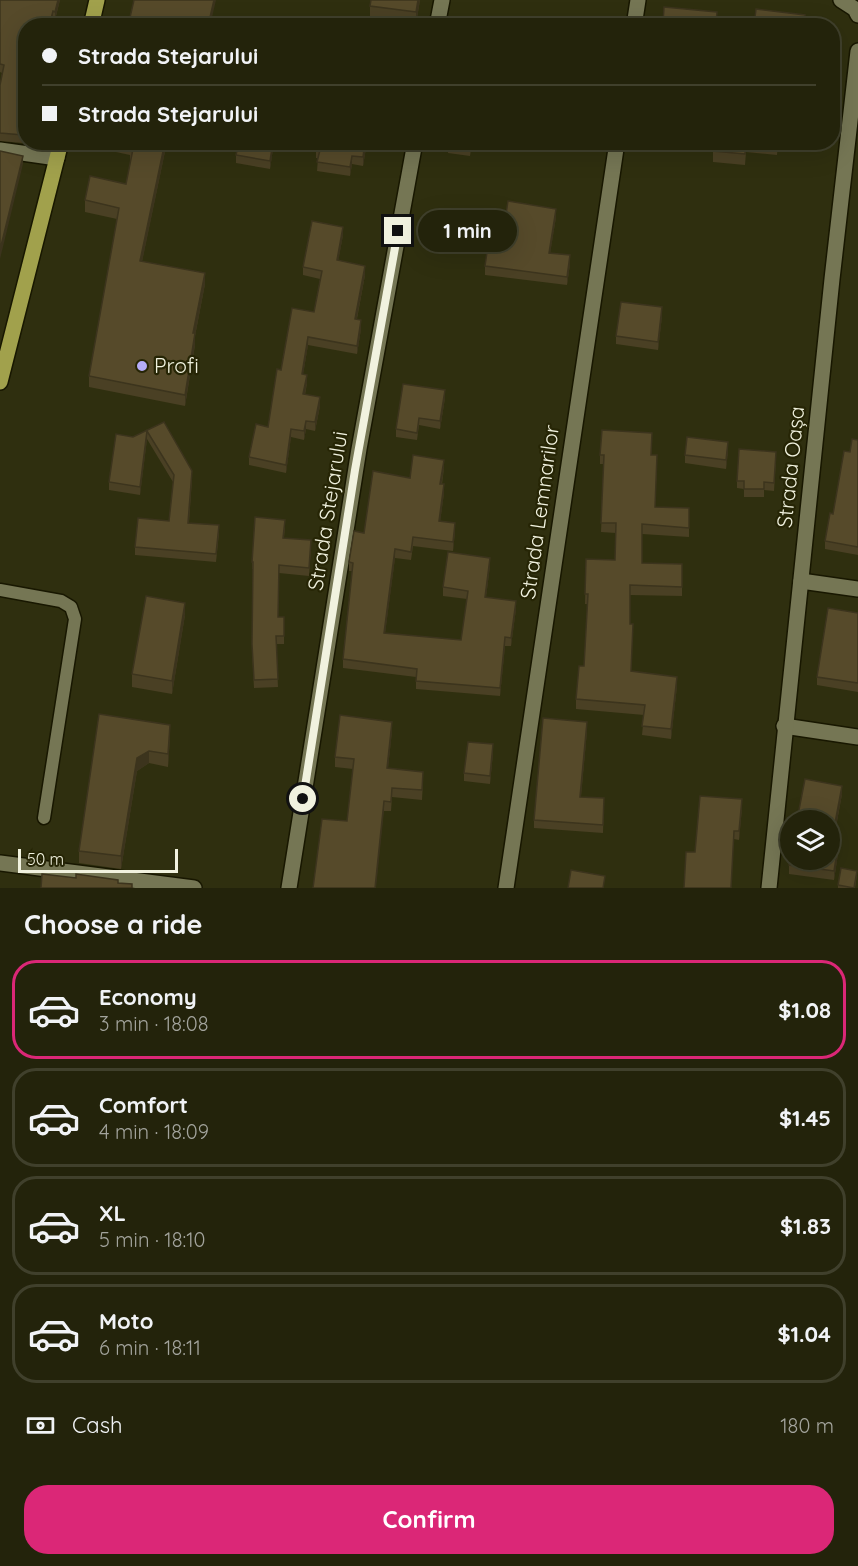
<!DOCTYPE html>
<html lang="en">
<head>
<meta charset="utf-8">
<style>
	body { margin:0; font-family:Quicksand,sans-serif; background:#2b2b14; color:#f1f3f6; height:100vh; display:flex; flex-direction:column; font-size:22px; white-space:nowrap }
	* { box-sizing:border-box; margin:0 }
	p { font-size:20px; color:#a3a49d }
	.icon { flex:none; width:33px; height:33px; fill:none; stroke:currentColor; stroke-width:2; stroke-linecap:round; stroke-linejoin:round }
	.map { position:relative; height:888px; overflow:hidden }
	.side { display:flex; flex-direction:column; background:#23230b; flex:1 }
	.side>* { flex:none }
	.hud { position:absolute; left:18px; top:18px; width:822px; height:132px; border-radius:24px; box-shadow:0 6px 24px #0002,0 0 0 2px #40402c; display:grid; align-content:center; height:132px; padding:0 24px; background:#23230b }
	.buttons { position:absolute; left:780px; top:810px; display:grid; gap:12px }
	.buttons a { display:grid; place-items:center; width:60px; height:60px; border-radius:50%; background:#23230b; box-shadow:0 6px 24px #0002,0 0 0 2px #40402c; font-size:30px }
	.scale { position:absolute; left:18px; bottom:15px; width:160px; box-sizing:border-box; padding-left:6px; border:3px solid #f1f2df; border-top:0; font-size:16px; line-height:21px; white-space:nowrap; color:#f1f2df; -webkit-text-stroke:4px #262505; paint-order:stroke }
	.end { position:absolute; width:27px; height:27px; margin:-14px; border:8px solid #f1f2df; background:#111; box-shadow:0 0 0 3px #111 }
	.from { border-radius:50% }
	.bubble { position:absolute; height:42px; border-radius:21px; background:#23230b; box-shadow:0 6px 24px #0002,0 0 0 2px #40402c; font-size:20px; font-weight:700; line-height:42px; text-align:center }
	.hud b { display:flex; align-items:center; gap:21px; height:57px; font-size:22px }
	.hud b+b { border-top:2px solid #40402c }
	.hud i { width:15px; height:15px; background:#f1f3f6 }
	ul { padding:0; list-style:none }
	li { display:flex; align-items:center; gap:18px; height:99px; margin:0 12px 9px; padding:0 12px; border:3px solid #40402c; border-radius:24px }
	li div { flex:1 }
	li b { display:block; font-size:22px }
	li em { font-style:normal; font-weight:700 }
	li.current { border-color:#db2777 }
	li>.icon { width:54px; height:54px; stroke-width:1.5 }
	h2 { padding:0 24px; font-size:27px; line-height:72px }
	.pay { display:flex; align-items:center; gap:15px; height:66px; padding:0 24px; font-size:22px }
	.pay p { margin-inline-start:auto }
	.action { display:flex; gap:12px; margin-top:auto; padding:12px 24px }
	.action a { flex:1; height:69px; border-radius:24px; background:#db2777; color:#fff; font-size:24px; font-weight:700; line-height:69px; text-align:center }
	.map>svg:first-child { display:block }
</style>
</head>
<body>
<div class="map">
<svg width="858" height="888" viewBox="0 0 858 888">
	<rect width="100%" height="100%" fill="#2f2f0f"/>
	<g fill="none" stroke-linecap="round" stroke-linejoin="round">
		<!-- service casing -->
		<g stroke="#181700" stroke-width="15">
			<polyline id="service" points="0,590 61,601 71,607 75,619 44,818"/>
		</g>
		<!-- minor casing -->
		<g stroke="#181700" stroke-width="18">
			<g id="minor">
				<polyline points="841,0 855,9 858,15"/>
				<polyline points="437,26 442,0"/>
				<polyline points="634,26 638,0"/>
				<polyline points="0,150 57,158"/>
				<polyline points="801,581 858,589"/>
				<polyline points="784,726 858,737"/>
				<polyline points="0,863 194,888"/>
				<polyline points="289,888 359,449 415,142"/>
				<polyline points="506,888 617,142"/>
				<polyline points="769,888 832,279 858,51"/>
			</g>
		</g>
		<!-- primary casing -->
		<g stroke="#181700" stroke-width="18">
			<g id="primary">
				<polyline points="91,26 97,0"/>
				<polyline points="0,382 61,142"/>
			</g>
		</g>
		<!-- service -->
		<use href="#service" stroke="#757654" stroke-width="12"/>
		<!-- minor -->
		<use href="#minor" stroke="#757654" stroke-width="15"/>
		<!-- primary -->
		<use href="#primary" stroke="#a1a14c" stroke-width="15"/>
	</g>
	<!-- wall -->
	<g fill="#4a4024">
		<polygon points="0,0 60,0 55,20 53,20 26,26 26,132 23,143 0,141 0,85 2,73 0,72"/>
		<polygon points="420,0 416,24 370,17 370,6"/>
		<polygon points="88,142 167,142 142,261 205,284 195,336 195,345 185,406 89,387 89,376 117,219 85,212 85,200 126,184 131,160 130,160 130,155 88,146"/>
		<polygon points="274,142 270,169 236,163 236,155"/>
		<polygon points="367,142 363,166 352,164 350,176 317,171 318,158 316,158 316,150"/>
		<polygon points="449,142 472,142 470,156 448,153"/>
		<polygon points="701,142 778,142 777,155 746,152 745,165 713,162 713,148 703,148 703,143"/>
		<polygon points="556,217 550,253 570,264 567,285 485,275 485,266 501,246"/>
		<polygon points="343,235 338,261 365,275 357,319 361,329 357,354 308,345 303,374 307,383 305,395 320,406 315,431 306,429 304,440 291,437 286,473 249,465 249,457 268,427 281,370 314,312 320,279 303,275 303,267"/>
		<polygon points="662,316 658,350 616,344 616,336"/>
		<polygon points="445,398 440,429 419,425 417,440 396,437 396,429"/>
		<polygon points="164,422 192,479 189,523 219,533 216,562 135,555 135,547 169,521 173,482 147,439 140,495 109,490 109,482 133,437"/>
		<polygon points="858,440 858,555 825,549 825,541 833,514"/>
		<polygon points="652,442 651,455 657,465 655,507 689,508 689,537 642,534 642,563 682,564 682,596 630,595 630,624 631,671 677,686 671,739 642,735 644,715 576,709 576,699 584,666 588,604 585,604 586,559 615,560 616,533 601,532 604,464 600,464 600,455"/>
		<polygon points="728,451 726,469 685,463 685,455"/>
		<polygon points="776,459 774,491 764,490 764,497 744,497 744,489 737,488 737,481"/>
		<polygon points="444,468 442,484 444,493 440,522 455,532 453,551 413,546 411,560 395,558 385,633 461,640 467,599 443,596 443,587 490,566 486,597 516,609 511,646 505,646 500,696 416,689 416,677 343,668 343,659 352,571 349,571 349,562 364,533 410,478"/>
		<polygon points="285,527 284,538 311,547 309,576 279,573 278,617 284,617 284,644 276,644 278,687 254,688 252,651 253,569 252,569 252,562"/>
		<polygon points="858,613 858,692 817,685 817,677"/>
		<polygon points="185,615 172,694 132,687 132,674"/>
		<polygon points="99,714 170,737 168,767 149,763 137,771 121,869 79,863 79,851"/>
		<polygon points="392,731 388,768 423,781 422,800 392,797 391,811 384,811 347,821 353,769 335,767 335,757"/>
		<polygon points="587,731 581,797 604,798 603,833 534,828 534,820"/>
		<polygon points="493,753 490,784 464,781 464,773"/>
		<polygon points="842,794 833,844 838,854 834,880 789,874 789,865"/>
		<polygon points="742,808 739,840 734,839 695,852"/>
		<polygon points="857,875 855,888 838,888 838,885"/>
	</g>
	<!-- shaded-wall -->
	<g fill="#3c341d">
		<polygon points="58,0 60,0 55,20 55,12"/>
		<polygon points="214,0 216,0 210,26 208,26"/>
		<polygon points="418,0 420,0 416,24 416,12"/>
		<polygon points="53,11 53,20 51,26 49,26"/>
		<polygon points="26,124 26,132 23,143 23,135"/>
		<polygon points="165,142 167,142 140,272 140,261"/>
		<polygon points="273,142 274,142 270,169 270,161"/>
		<polygon points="365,142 367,142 363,166 363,157"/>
		<polygon points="23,156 23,164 0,259 0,250"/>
		<polygon points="352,156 352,164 350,176 350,167"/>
		<polygon points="556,209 556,217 549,261 549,253"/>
		<polygon points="343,227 343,235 337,269 337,260"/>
		<polygon points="570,255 570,264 567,285 567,277"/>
		<polygon points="365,266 365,275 355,328 355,319"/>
		<polygon points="205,273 205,284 195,336 195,345 185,406 185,395 193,333"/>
		<polygon points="662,307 662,316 658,350 658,342"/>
		<polygon points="361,320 361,329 357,354 357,346"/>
		<polygon points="308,337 308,345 302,382 302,374"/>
		<polygon points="307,375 307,383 303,403 303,394"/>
		<polygon points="445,390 445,398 440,429 440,421"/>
		<polygon points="320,397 320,406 315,431 315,422"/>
		<polygon points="306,421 306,429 304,440 304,431"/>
		<polygon points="291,429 291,437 286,473 286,465"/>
		<polygon points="147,431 147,439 140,495 140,487"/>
		<polygon points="728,442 728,451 726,469 726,460"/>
		<polygon points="444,460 444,468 440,492 440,484"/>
		<polygon points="444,484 444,493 439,530 439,521"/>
		<polygon points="455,523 455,532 453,551 453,542"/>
		<polygon points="395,549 395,558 384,642 384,633"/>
		<polygon points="490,558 490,566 485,605 485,597"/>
		<polygon points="516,601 516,609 511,646 511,638"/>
		<polygon points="185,603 185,615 172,694 172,681"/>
		<polygon points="505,637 505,646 500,696 500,688"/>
		<polygon points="677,677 677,686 671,739 671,729"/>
		<polygon points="392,722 392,731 387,778 387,768"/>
		<polygon points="587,722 587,731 580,805 580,797"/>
		<polygon points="170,725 170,737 168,767 168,754"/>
		<polygon points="493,744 493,753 490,784 490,776"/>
		<polygon points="149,751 149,763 137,771 121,869 121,856 137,758"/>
		<polygon points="842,786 842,794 831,853 831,844"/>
		<polygon points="742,799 742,808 739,840 739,831"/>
		<polygon points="384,801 384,811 376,888 375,888"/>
		<polygon points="838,845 838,854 834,880 834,871"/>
	</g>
	<!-- building -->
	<g fill="#564a2a" stroke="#3c341d" stroke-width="1.5">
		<polygon points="0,0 58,0 55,12 53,11 49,26 26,26 26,124 23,135 0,133 0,85 4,65 0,64"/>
		<polygon points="134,0 214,0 208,26 128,26"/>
		<polygon points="371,0 418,0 416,12 370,6"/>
		<polygon points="664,7 717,12 716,26 660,26 661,22 663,23"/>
		<polygon points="756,9 805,15 804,26 754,26"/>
		<polygon points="124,142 165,142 140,261 205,273 193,333 195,333 185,395 89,376 119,208 85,200 90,176 126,184 133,149 130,149 131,144"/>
		<polygon points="239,142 273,142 270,161 236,155"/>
		<polygon points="318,142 365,142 363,157 352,156 350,167 317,162 320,150 316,150"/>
		<polygon points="449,142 471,142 470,149 448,145"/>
		<polygon points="713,142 746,142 745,154 713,151"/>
		<polygon points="0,151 23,156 0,250"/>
		<polygon points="508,201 556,209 549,253 570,255 567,277 485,266 488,245 501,246"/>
		<polygon points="312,221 343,227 337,260 365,266 355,319 361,320 357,346 308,337 302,374 307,375 303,394 320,397 315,422 306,421 304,431 291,429 286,465 249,457 256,424 268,427 277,369 281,370 292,308 314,312 322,271 303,267"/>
		<polygon points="621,302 662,307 658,342 616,336"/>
		<polygon points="403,384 445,390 440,421 419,418 417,433 396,429"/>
		<polygon points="164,422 192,471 188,523 219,525 216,554 135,547 138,518 169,521 174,475 147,431 140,487 109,482 116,434 133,437"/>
		<polygon points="602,430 652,433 651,455 657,455 655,507 689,508 689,528 642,524 642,563 682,564 682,587 630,585 630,624 633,624 631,671 677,677 671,729 642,726 645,705 576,699 579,666 584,666 588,594 585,594 586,559 615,560 616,523 601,523 604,455 600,455"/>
		<polygon points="687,437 728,442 726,460 685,455"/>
		<polygon points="852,439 858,440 858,547 825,541 830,513 833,514 844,451 850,452"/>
		<polygon points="739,449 776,452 774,483 764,482 764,489 744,489 744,481 737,481"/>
		<polygon points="413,455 444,460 440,484 444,484 439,521 455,523 453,542 413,537 411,552 395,549 384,633 461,640 468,591 443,587 448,552 490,558 485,597 516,601 511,638 505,637 500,688 416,681 417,669 343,659 353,563 349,562 354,531 364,533 373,471 410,478"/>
		<polygon points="255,517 285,520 283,538 311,540 309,568 279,565 278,617 284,617 284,636 276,636 278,679 254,680 252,644 253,562 252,562"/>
		<polygon points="146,596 185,603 172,681 132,674"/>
		<polygon points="828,608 858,613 858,683 817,677"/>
		<polygon points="99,714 170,725 168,754 149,751 137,758 121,856 79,851"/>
		<polygon points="340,715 392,722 387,768 423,772 422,790 392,788 391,802 384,801 375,888 313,888 322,819 347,821 354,759 335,757"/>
		<polygon points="543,718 587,722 580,797 604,798 603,825 534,820"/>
		<polygon points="468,742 493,744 490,776 464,773"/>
		<polygon points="805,779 842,786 831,844 838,845 834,871 789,865 790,859 830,860 830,820 797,820"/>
		<polygon points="700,796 742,799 739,831 734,831 731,888 684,888 686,852 695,852"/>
		<polygon points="841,868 857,871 854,888 838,885"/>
		<polygon points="571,870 605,876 603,888 568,888"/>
		<polygon points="42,874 76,878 76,874 118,880 118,883 132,884 132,888 41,888"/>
	</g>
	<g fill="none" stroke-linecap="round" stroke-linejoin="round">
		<!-- route -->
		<polyline stroke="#f1f2df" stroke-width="8" points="303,799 355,470 398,231"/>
	</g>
	<!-- markers -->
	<circle fill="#b5acf8" stroke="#262505" stroke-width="2" cx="142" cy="366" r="6"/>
	<g text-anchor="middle" stroke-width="4.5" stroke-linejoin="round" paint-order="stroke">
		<!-- poi labels -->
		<g font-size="21" fill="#f1f2df" stroke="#262505" text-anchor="start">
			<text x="154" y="373">Profi</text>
		</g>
		<!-- street labels -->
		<g font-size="21" fill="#f1f2df" stroke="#262505">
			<text transform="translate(791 467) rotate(-84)" y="7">Strada Oașa</text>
			<text transform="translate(328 511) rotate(-81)" y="7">Strada Stejarului</text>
			<text transform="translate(540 512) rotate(-82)" y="7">Strada Lemnarilor</text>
		</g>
	</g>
</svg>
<div class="buttons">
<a><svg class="icon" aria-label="layers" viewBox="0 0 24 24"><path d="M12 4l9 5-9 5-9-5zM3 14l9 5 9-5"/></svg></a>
</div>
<div class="scale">50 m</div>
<i class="end from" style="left:303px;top:799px"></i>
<i class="end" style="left:398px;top:231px"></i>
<div class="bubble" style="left:418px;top:210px;width:99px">1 min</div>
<div class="hud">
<b><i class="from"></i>Strada Stejarului</b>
<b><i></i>Strada Stejarului</b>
</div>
</div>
<section class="side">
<h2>Choose a ride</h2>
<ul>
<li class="current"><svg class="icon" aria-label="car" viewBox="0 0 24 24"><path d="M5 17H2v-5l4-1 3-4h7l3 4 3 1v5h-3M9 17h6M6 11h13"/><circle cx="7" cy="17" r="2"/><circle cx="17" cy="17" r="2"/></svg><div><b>Economy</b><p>3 min · 18:08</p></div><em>$1.08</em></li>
<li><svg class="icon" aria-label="car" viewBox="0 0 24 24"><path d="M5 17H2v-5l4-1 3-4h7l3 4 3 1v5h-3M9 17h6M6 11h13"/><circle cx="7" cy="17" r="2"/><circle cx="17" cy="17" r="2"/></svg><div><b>Comfort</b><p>4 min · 18:09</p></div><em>$1.45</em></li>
<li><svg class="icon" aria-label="car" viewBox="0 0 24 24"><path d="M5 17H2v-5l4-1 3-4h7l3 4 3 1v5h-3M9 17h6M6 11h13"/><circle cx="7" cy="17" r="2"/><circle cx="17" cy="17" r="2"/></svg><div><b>XL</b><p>5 min · 18:10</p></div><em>$1.83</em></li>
<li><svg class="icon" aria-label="car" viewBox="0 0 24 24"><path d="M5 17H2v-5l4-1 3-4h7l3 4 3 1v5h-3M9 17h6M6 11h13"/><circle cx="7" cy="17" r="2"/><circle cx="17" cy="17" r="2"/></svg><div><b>Moto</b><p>6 min · 18:11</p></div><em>$1.04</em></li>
</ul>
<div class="pay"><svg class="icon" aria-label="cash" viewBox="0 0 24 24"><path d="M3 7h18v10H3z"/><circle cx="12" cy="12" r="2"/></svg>Cash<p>180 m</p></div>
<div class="action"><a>Confirm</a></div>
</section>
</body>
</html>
